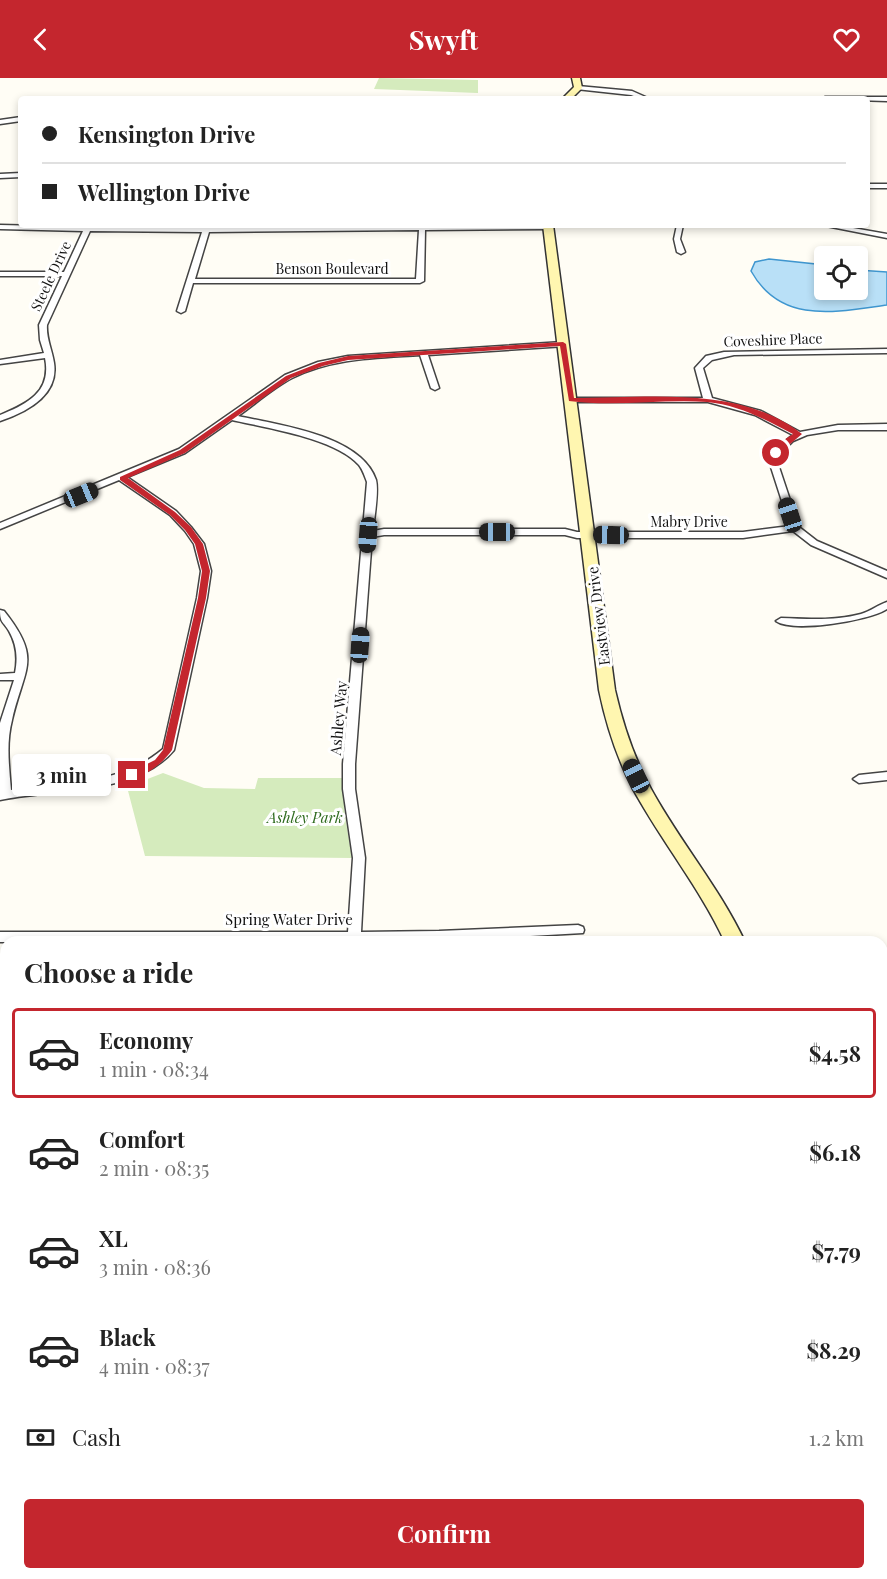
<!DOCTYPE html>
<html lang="en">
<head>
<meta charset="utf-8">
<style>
	body { margin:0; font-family:"Playfair Display",serif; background:#f6f6f6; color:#222; height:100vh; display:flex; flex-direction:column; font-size:22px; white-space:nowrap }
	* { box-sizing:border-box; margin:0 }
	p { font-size:20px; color:#767676 }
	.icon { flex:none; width:33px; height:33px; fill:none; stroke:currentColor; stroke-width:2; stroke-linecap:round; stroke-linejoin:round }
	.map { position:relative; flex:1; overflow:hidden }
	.drawer { position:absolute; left:0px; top:858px; width:888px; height:644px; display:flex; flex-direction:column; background:#fff; border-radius:18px 18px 0 0; box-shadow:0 3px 9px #0003 }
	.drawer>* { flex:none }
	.banner { position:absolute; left:18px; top:18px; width:852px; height:132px; border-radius:6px; box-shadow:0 3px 9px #0003; display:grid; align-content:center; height:132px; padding:0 24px; background:#fff }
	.tools { position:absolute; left:814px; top:168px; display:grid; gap:12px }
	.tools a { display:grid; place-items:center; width:54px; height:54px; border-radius:6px; background:#fff; box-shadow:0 3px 9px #0003; font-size:30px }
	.end { position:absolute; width:27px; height:27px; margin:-14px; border:8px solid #c4262e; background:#fff; box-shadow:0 0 0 3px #fff }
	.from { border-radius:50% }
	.bubble { position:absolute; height:42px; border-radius:6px; background:#fff; box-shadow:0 3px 9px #0003; font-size:20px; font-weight:700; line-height:42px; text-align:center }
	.car { position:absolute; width:18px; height:36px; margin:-18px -9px; border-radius:8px; box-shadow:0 0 4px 2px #0007; background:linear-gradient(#222 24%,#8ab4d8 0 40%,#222 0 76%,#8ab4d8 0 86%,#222 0) }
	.banner b { display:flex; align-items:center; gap:21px; height:57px; font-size:22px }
	.banner b+b { border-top:2px solid #e0e0e0 }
	.banner i { width:15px; height:15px; background:#222 }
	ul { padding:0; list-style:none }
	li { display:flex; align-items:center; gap:18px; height:90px; margin:0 12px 9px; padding:0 12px; border:3px solid transparent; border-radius:6px }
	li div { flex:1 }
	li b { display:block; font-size:22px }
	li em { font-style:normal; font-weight:700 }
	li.selected { border-color:#c4262e }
	li>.icon { width:54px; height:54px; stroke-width:1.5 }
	h2 { padding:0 24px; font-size:27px; line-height:72px }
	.pay { display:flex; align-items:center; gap:15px; height:66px; padding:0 24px; font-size:22px }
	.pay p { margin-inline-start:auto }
	.button { display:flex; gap:12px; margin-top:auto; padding:12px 24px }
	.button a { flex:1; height:69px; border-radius:6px; background:#c4262e; color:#fff; font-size:24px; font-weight:700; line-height:69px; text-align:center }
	header { display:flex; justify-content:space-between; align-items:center; height:78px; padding:0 24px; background:#c4262e; color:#fff; font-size:27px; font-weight:700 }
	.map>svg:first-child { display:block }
</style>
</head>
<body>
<header><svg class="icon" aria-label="back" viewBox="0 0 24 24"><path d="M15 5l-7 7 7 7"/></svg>Swyft<svg class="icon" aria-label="heart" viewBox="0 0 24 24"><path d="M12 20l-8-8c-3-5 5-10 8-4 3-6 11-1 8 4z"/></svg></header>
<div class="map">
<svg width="887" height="1501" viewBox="0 0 887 1501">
	<rect width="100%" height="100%" fill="#fffdf5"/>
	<!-- green -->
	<g fill="#d5ebbd">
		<polygon points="379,0 478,2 478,15 374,11"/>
		<polygon points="163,695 204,710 255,711 258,700 342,700 345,738 352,780 145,778 127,709"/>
	</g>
	<!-- water -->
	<path fill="#b9e0f7" stroke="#3f96cf" stroke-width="1.5" d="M769 181 825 187V212H858V192L887 194V227C836 234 781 247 751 193L755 184Z"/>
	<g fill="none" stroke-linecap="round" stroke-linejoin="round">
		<!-- street casing -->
		<g stroke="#444" stroke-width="3">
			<g id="street">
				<polygon points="578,8 632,13 650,21 642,21 631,17 576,11"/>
				<polygon points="825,19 887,19 887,23 822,21"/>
				<polygon points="21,39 21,43 0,46 0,42"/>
				<polygon points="21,95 21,99 0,100 0,96"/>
				<rect x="867" y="106" width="20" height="4"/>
				<path d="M0 147 85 149 92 147V149L164 150 543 147 551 149 548 151 425 152 424 203 420 205H193L185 233 181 235 177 233 202 154 90 153 47 247C46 261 52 271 54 285 59 317 27 334 0 343V337C27 326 52 314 45 280L0 286V282L44 275 40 262 39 247 62 198H0V194H64L83 153 0 151ZM419 152 416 201H195L209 154Z"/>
				<polygon points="677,147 683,147 680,161 685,174 681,176 677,174 674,161"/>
				<polygon points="821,147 836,147 887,156 887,160"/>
				<path d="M563 264H566V268L428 277 439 310 435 312 431 310 420 277C376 280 332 280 292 300 273 310 255 326 238 338 278 347 361 357 376 402 379 414 374 440 373 453L384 451H565L577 454H743L790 448 770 386 777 370 793 357 755 337 708 324H571L567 322 568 320H703L695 290 706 278 724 274 887 271V275L734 277 712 282 703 290 712 320 761 333 800 354 838 347 887 346V352H838L807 357 793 363 784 372 778 386 799 449 817 463 887 493V500L811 467 793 453 743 460H577L565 457H384L372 459 355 686V711L365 780 361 854 439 853 578 847 583 849 584 852 583 855 439 863 0 864V854H348L353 780 343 711V686L367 404C365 399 363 392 359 387 335 360 267 350 232 342L185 375 127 399 176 433 191 449 204 466 211 493 207 520 174 672C137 717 53 711 0 722V645L14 602H0V596L15 595C18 580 17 567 9 553 3 543 0 545 0 532L4 533C43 582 24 589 12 642 6 665 9 688 11 712 65 702 118 709 163 671L197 520 201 493 194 466 185 453 170 437 119 402 0 451V445L179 371 285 297 318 284 348 278Z"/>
				<path d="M887 524V531C869 543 792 555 776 543L781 540C807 541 836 543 861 536 871 533 878 527 887 524Z"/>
				<polygon points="887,694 887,702 859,705 853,701 859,697"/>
				<polygon points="887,949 887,959 882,960 882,950"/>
				<rect x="0" y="1038" width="6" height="12"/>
				<polygon points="882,1481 887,1481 887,1499 875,1496 882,1496"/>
				<rect x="128" y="1496" width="18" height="5"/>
			</g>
		</g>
		<!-- secondary casing -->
		<g stroke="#333" stroke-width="3">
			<g id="secondary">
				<polygon points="572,0 580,0 582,10 571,21 562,21 574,9"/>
				<path d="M543 147H553L615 612C623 647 634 680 651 711 680 764 719 809 745 864H725C700 810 662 764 633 711 617 680 606 646 599 612Z"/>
				<polygon points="850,1496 878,1496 879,1501 851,1501"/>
			</g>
		</g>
		<!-- street -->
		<use href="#street" fill="#fff" fill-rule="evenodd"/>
		<!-- secondary -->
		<use href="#secondary" fill="#fff6b0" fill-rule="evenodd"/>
	</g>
	<!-- route -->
	<path fill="#c4262e" d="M563 264 566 266 574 320C647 320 741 307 802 356L776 378 773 375 781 364 793 356C766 342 739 327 707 324 662 321 614 329 569 323L560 268 348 282 323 288 291 300 185 375 128 400 175 434 191 449 203 466 210 493 206 520 172 672C163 685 145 700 129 699V695L155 682 163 672 198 520 202 493 195 466 185 452 170 437 120 402V399L180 372 286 298 319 285 348 278Z"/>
	<g text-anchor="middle" stroke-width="6" stroke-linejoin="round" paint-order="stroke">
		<!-- far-street labels -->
		<g font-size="14" fill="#111" stroke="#fff">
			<text x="332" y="196">Benson Boulevard</text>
			<text transform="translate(51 198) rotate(-65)" y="5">Steele Drive</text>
			<text transform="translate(773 262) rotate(-2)" y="5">Coveshire Place</text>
			<text x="689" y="449">Mabry Drive</text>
		</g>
		<!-- street labels -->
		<g font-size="15" fill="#111" stroke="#fff">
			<text transform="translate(599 538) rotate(-97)" y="5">Eastview Drive</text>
			<text transform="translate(339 640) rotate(-85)" y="5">Ashley Way</text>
			<text x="289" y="847">Spring Water Drive</text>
		</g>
		<!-- park labels -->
		<g font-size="15" font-style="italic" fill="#2f6b1f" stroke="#fff">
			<text x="305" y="745">Ashley Park</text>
		</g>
	</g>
</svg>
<div class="tools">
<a><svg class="icon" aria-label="locate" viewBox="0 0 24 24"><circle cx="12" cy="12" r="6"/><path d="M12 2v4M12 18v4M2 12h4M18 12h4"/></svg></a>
</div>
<i class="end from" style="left:776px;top:375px"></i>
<i class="end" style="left:132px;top:697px"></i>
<div class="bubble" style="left:12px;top:676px;width:99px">3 min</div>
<i class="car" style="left:81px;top:417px;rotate:68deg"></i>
<i class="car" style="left:790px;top:437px;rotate:342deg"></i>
<i class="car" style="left:497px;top:454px;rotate:270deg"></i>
<i class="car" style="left:368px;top:457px;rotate:184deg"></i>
<i class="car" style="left:611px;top:457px;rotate:271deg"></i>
<i class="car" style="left:360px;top:567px;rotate:4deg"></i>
<i class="car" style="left:636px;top:698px;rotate:334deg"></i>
<div class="banner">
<b><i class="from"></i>Kensington Drive</b>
<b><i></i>Wellington Drive</b>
</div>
<section class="drawer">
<h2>Choose a ride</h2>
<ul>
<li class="selected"><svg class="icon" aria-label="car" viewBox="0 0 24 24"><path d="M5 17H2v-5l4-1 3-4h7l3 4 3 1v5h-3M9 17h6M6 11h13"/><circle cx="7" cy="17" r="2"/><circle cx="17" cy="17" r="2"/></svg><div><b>Economy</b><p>1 min · 08:34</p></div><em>$4.58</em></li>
<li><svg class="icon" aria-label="car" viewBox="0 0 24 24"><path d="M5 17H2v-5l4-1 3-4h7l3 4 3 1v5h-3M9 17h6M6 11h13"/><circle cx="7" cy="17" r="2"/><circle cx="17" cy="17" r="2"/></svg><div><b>Comfort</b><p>2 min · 08:35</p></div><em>$6.18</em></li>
<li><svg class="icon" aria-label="car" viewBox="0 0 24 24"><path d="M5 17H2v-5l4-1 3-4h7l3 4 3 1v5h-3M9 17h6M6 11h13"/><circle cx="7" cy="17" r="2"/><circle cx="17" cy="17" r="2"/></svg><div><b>XL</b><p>3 min · 08:36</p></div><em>$7.79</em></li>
<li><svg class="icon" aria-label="car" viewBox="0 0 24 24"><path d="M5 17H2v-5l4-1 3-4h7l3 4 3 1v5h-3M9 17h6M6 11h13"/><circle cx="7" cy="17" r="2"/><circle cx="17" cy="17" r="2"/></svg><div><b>Black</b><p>4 min · 08:37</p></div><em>$8.29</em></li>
</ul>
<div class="pay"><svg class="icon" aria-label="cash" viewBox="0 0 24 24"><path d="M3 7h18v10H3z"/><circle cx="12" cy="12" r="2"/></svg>Cash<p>1.2 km</p></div>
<div class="button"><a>Confirm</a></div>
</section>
</div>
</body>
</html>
